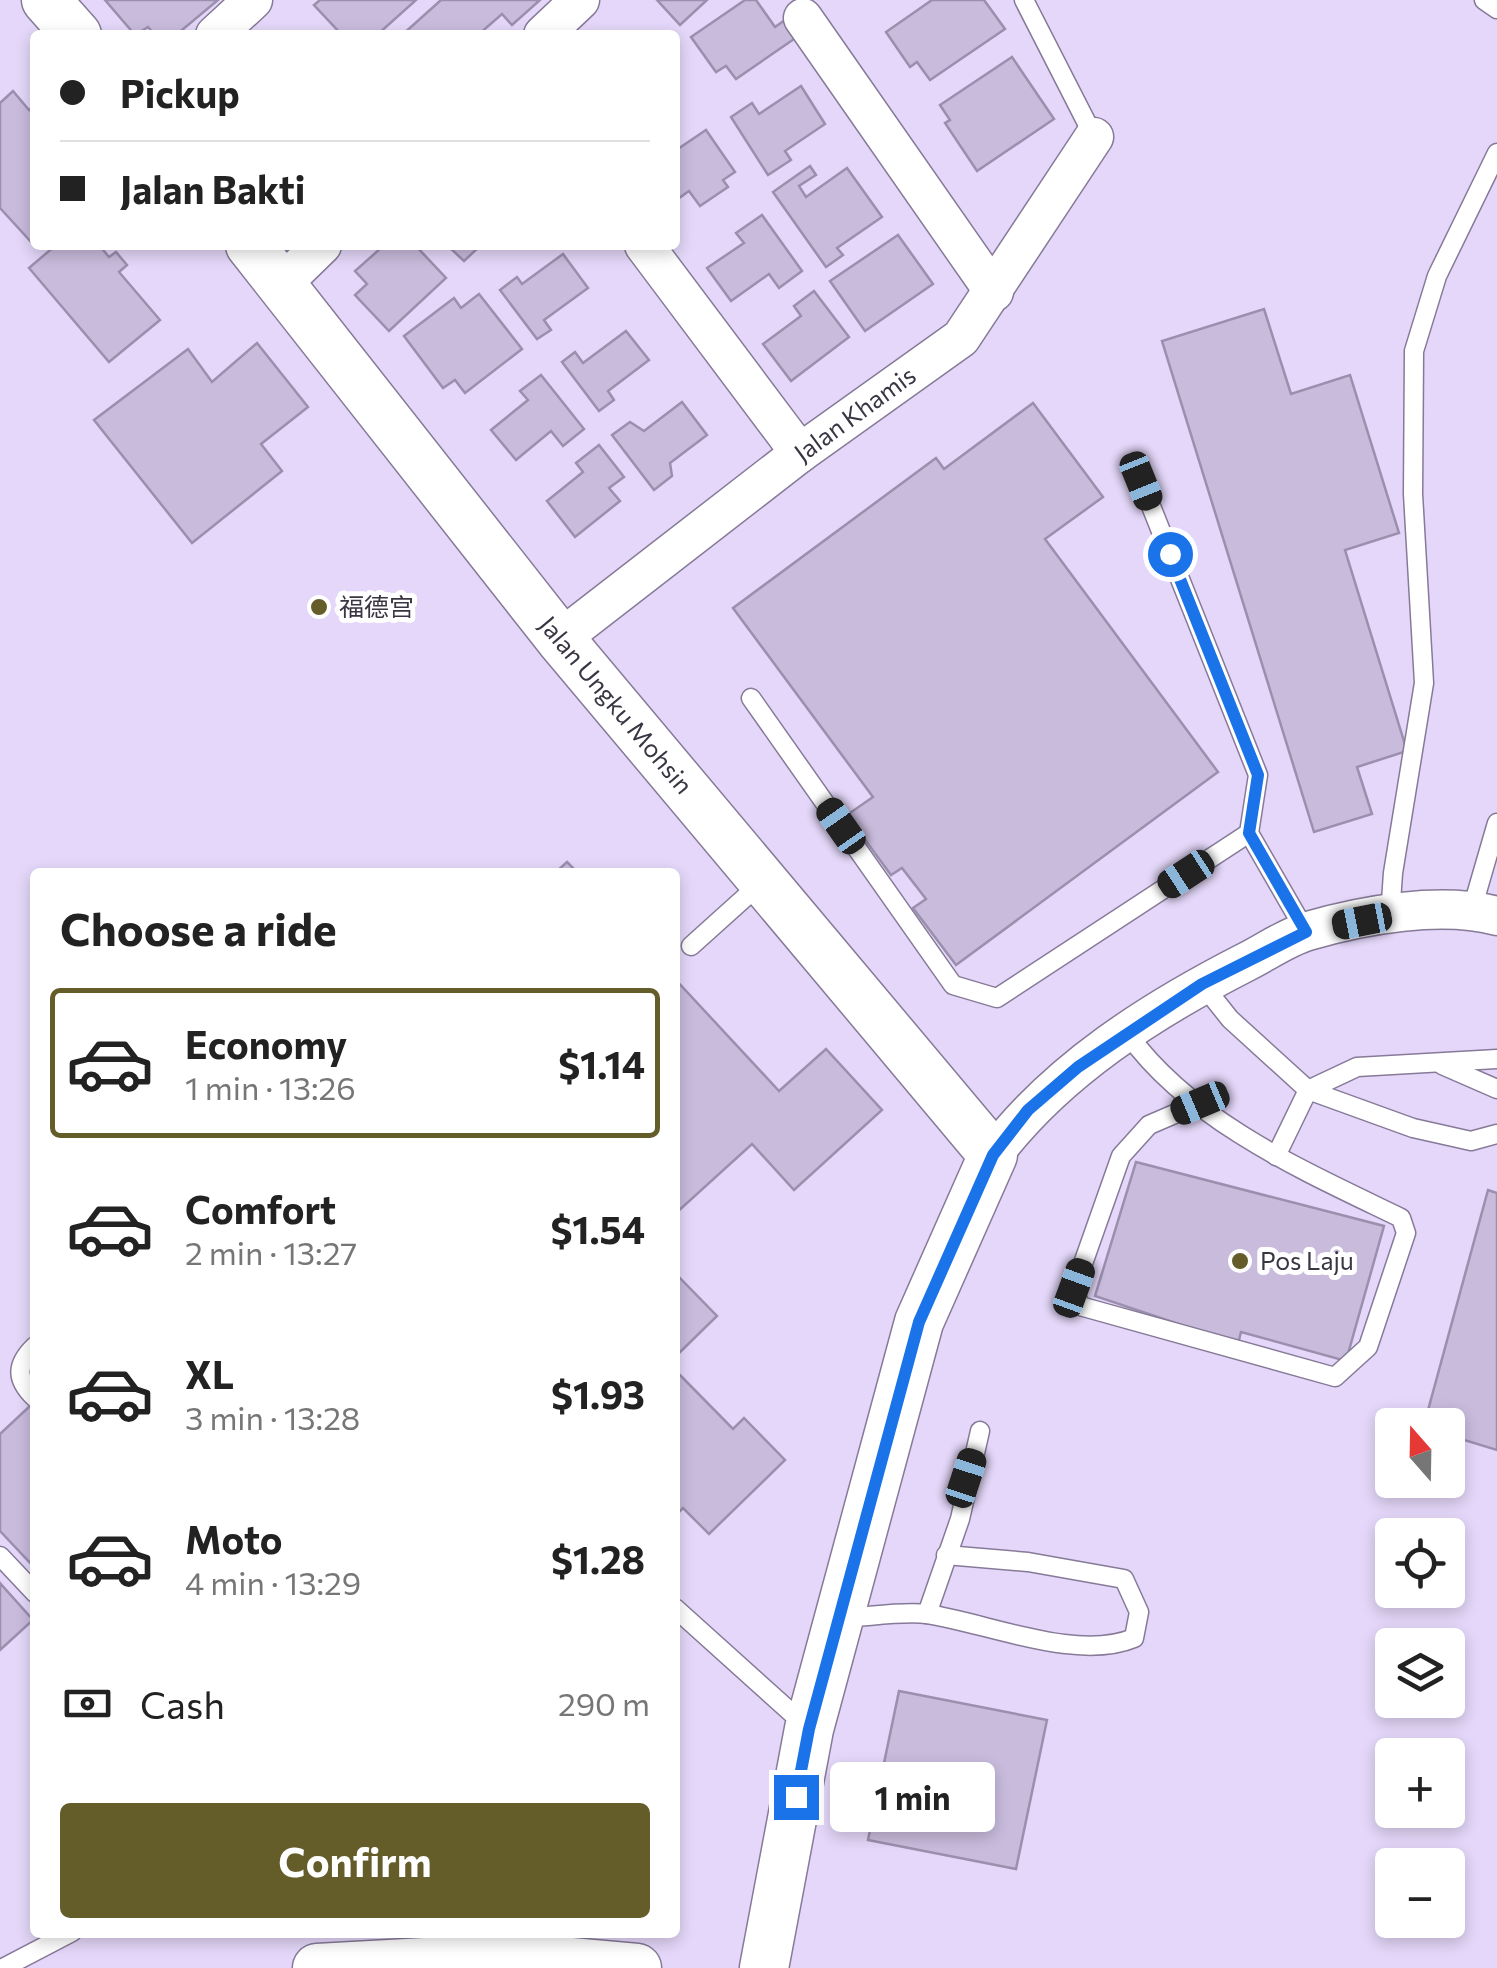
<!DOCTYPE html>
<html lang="en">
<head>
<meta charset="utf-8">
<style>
	body { margin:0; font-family:Commissioner,"Noto Sans SC",sans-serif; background:#f6f6f6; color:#222; height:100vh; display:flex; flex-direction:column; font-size:38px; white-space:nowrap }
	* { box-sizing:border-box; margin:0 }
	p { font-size:32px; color:#767676 }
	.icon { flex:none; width:55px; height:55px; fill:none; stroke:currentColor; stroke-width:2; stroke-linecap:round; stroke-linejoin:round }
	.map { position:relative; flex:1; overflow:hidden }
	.drawer { position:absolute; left:30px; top:868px; width:650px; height:1070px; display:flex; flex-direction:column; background:#fff; border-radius:10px; box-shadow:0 5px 15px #0003 }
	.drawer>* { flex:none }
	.banner { position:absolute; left:30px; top:30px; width:650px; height:220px; border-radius:10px; box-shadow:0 5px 15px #0003; display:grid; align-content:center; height:220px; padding:0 30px; background:#fff }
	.needle { width:65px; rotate:340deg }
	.controls { position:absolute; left:1375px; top:1408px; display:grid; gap:20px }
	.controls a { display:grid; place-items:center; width:90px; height:90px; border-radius:10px; background:#fff; box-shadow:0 5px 15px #0003; font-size:50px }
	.end { position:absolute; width:45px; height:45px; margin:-22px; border:12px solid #1a73e8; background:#fff; box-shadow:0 0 0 5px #fff }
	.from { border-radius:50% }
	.bubble { position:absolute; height:70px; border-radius:10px; background:#fff; box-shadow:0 5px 15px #0003; font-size:32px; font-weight:700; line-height:70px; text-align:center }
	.car { position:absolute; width:30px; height:60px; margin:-30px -15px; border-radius:12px; box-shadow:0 0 8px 2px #0007; background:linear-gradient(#222 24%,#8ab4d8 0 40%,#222 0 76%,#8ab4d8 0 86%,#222 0) }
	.banner b { display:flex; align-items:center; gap:35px; height:95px; font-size:38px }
	.banner b+b { border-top:2px solid #e0e0e0 }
	.banner i { width:25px; height:25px; background:#222 }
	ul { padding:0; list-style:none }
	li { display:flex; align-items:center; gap:30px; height:150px; margin:0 20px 15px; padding:0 10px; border:5px solid transparent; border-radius:10px }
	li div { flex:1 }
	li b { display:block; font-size:38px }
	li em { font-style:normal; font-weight:700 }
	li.selected { border-color:#645d2a }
	li>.icon { width:90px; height:90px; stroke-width:1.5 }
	h2 { padding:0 30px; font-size:45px; line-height:120px }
	.pay { display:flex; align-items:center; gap:25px; height:110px; padding:0 30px; font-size:38px }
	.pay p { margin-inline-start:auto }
	.primary-button { display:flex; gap:20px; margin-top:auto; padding:20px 30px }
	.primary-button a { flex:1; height:115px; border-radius:10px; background:#645d2a; color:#fff; font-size:40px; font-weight:700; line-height:115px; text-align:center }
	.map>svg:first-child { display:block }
</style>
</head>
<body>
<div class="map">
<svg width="1497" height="1968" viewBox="0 0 1497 1968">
	<rect width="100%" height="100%" fill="#e4d7f9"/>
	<!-- building -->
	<g fill="#c8bbdc" stroke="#9b8fae" stroke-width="2.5">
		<polygon points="105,0 218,0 176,35 155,35 148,27 135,35"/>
		<polygon points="320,0 416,0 377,35 342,35 314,5"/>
		<polygon points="441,0 540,0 512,25 502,14 478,35 402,35"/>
		<polygon points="657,0 707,0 680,25"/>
		<polygon points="745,0 756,0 775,27 785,20 797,37 736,79 726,66 716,72 691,37"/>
		<polygon points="932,0 984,0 1005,29 930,80 917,62 910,67 886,32"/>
		<polygon points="1012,57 1054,119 977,171 945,123 950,120 940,105"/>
		<polygon points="801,86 825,124 785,151 791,160 768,175 731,117 752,103 759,114"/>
		<polygon points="13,91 29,110 35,105 33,244 0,208 0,103"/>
		<polygon points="706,130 735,172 723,180 728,187 700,206 689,191 675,201 675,151"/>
		<polygon points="810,166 816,175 799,186 806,197 847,168 882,217 837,248 843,255 826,267 773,192"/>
		<polygon points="762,215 802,271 779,288 769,274 731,301 707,268 744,243 736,233"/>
		<polygon points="898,235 933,284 865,331 830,281"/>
		<polygon points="56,245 99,245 109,257 116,252 127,265 119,272 160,320 109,362 29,268"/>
		<polygon points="378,245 415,245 446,278 389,331 355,295 367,284 355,271 381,248"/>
		<polygon points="447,245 481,245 464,261"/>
		<polygon points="563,254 588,288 544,320 551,330 537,339 500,290 517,277 522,284"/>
		<polygon points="814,291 849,337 791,381 763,344 801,316 794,306"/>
		<polygon points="479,294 522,349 465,393 455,380 443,388 404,336 454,298 461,308"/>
		<polygon points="1264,309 1291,394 1350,375 1399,533 1345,550 1407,751 1357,767 1372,814 1314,832 1162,341"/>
		<polygon points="626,331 649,360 608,391 614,400 599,411 562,362 575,352 583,363"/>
		<polygon points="257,343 308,407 261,444 282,471 192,543 94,420 188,349 212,382"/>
		<polygon points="541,375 584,429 563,446 551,431 516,460 491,430 528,400 520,391"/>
		<polygon points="682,402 707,435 670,463 672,476 654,490 612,435 630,422 644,431"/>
		<polygon points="1033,403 1103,497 1045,539 1218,772 956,965 913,908 926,899 902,868 891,875 847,815 873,797 733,608 936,458 944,469"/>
		<polygon points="599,445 624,477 609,488 620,501 575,537 547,501 583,472 576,463"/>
		<polygon points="567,862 577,872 556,872"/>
		<polygon points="675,979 779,1091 826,1049 882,1110 794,1190 752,1144 675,1214"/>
		<polygon points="1136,1162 1384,1226 1346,1361 1241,1332 1238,1344 1095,1296"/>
		<polygon points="1488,1190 1497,1193 1497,1450 1448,1435 1448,1425 1424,1425"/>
		<polygon points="675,1273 717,1316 675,1357"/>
		<polygon points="675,1370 733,1429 744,1418 785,1460 709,1534 683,1508 675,1516"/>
		<polygon points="31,1405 35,1409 35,1568 0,1531 0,1434"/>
		<polygon points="0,1583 33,1620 0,1650"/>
		<polygon points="899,1691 1047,1720 1016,1869 868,1840"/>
	</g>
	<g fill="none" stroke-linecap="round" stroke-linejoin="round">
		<!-- service casing -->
		<g stroke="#867a98" stroke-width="21">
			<g id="service">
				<polyline points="1024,0 1094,137"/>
				<polyline points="1484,0 1497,9"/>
				<polyline points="1141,481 1258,775 1249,833 1306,932"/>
				<polyline points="751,698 953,985 997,998 1249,833"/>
				<polyline points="1472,909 1497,823"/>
				<polyline points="1390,916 1393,873 1424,683 1413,494 1414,351 1437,276 1497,153"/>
				<polyline points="691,946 761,883"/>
				<polyline points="1203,985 1230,1019 1308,1090 1413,1128 1471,1141 1497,1134"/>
				<path d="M1127 1033C1191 1122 1304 1171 1401 1218L1406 1233 1368 1347 1335 1377 1080 1306 1074 1289 1121 1156 1149 1125 1200 1103"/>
				<polyline points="1442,1065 1497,1089"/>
				<polyline points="1276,1156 1308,1090 1357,1067 1497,1059"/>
				<path d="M35 1346C15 1365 16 1380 35 1398"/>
				<polyline points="0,1556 35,1593"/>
				<polyline points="675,1608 805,1725"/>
				<polyline points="927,1614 960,1519 980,1431"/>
				<path d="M841 1618C868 1617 901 1611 927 1614 987 1623 1077 1662 1134 1638L1139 1612 1124 1579 1028 1562 946 1555"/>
				<polyline points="3,1968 72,1932"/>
			</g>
		</g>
		<!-- minor casing -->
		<g stroke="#867a98" stroke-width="41">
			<g id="minor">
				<polyline points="803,18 994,292"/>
				<polyline points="215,35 253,0"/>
				<polyline points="543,35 580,0"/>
				<polyline points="644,245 800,453"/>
				<polyline points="281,285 322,245"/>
				<polyline points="560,639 800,453 961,338 1094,137"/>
				<path d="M993 1155C1057 1070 1152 1010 1246 962 1266 952 1287 937 1308 931 1363 915 1441 901 1497 916"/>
			</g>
		</g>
		<!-- tertiary casing -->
		<g stroke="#867a98" stroke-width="51">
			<g id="tertiary">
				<polyline points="46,0 77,35"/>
				<polyline points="250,245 560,639 993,1155 919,1322 809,1729 764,1968"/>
				<polyline points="317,1968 515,1957 637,1968"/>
			</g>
		</g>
		<!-- service -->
		<use href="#service" stroke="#fff" stroke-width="18"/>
		<!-- minor -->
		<use href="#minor" stroke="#fff" stroke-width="38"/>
		<!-- tertiary -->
		<use href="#tertiary" stroke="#fff" stroke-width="48"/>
	</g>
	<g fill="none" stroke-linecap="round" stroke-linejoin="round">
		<!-- route -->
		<polyline stroke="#1a73e8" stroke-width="12" points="796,1797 809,1729 919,1322 993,1155 1028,1110 1078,1067 1202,984 1306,932 1249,833 1258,775 1170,554"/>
	</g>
	<!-- markers -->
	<g fill="#645d2a" stroke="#fff" stroke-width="4">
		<circle cx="319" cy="607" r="10"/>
		<circle cx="1240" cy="1261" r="10"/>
	</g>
	<g text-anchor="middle" stroke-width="10" stroke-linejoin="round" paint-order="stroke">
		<!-- street labels -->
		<g font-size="25" fill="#3a3542" stroke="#fff">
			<text transform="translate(855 414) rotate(-36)" y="9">Jalan Khamis</text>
			<text transform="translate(616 705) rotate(50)" y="9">Jalan Ungku Mohsin</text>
		</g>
		<!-- poi labels -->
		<g font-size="25" fill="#3a3542" stroke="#fff" text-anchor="start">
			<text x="339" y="616">福德宫</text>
			<text x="1260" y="1270">Pos Laju</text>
		</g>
	</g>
</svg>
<div class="controls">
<a><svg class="needle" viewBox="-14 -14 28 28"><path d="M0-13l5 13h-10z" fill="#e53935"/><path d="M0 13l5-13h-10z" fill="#767676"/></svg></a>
<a><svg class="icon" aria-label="locate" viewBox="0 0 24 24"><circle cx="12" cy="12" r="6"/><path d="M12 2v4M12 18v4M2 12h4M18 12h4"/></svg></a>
<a><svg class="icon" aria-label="layers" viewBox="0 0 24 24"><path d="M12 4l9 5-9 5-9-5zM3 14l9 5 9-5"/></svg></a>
<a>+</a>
<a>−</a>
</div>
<i class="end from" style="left:1170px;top:554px"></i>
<i class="end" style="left:796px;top:1797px"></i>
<div class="bubble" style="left:830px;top:1762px;width:165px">1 min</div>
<i class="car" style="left:1141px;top:481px;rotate:158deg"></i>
<i class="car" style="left:841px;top:826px;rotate:325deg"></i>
<i class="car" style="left:1186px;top:874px;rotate:237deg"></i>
<i class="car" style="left:1362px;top:921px;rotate:259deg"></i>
<i class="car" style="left:1200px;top:1103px;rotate:247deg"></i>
<i class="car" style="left:1074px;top:1288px;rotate:20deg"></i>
<i class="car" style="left:966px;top:1478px;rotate:18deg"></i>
<div class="banner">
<b><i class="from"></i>Pickup</b>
<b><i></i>Jalan Bakti</b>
</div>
<section class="drawer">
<h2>Choose a ride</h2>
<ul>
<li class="selected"><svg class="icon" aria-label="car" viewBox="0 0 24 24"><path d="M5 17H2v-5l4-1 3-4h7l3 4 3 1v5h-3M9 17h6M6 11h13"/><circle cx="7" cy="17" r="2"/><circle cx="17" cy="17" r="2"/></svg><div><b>Economy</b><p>1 min · 13:26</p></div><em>$1.14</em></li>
<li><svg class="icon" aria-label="car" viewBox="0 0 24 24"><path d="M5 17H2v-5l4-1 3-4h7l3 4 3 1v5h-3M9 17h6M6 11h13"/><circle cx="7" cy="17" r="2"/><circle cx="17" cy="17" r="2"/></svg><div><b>Comfort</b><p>2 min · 13:27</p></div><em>$1.54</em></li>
<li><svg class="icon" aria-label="car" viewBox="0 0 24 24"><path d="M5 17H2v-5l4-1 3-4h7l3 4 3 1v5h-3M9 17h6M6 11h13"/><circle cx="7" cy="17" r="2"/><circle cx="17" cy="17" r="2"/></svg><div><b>XL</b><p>3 min · 13:28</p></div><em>$1.93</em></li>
<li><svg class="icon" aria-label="car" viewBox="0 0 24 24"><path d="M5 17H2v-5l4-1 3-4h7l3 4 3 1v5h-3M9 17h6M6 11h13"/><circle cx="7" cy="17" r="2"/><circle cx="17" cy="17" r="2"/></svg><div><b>Moto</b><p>4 min · 13:29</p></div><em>$1.28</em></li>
</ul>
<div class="pay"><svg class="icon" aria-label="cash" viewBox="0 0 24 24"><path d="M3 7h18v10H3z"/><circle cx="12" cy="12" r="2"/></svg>Cash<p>290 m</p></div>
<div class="primary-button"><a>Confirm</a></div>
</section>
</div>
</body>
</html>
